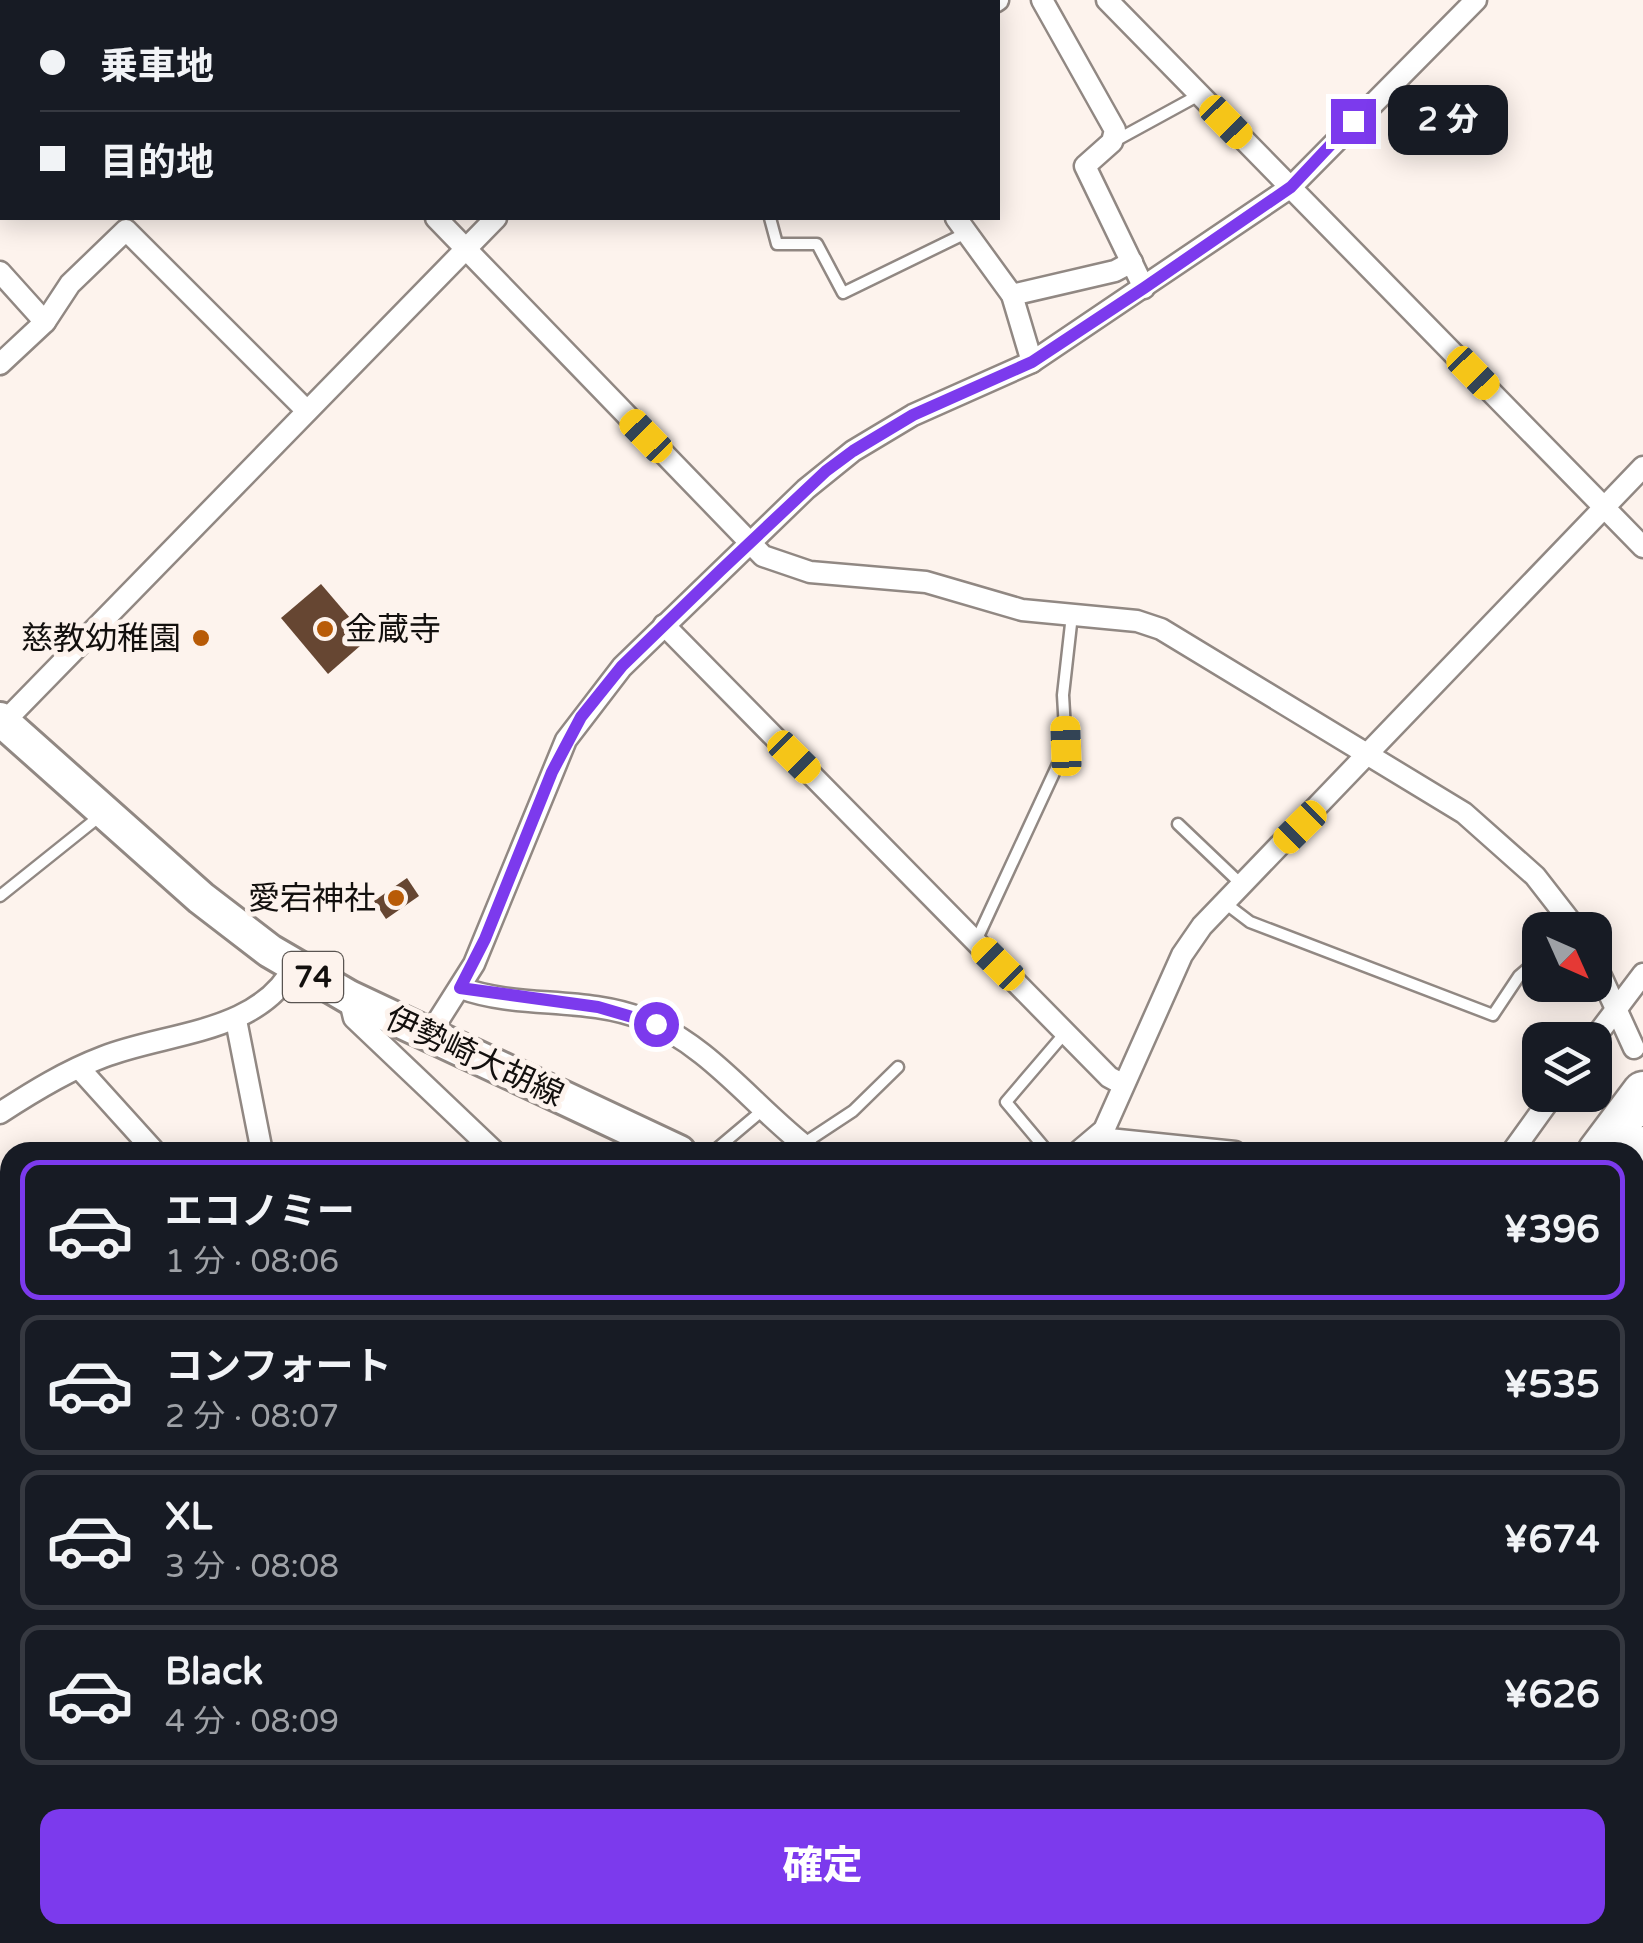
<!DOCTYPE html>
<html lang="ja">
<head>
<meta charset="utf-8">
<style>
	body { margin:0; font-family:"Varela Round","Noto Sans JP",sans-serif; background:#242831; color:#f1f3f6; height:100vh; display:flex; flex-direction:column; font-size:38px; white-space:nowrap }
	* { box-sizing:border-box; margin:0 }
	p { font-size:32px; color:#9ea1a6 }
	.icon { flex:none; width:55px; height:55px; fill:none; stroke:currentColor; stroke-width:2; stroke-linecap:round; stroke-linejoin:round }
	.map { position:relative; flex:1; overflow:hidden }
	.side { position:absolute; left:0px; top:1142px; width:1645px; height:802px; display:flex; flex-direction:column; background:#171b24; border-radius:30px 30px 0 0; box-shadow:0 5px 25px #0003 }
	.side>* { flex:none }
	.banner { position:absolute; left:0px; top:0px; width:1000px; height:220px; box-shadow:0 5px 25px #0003; display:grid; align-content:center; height:220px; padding:0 40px; background:#171b24 }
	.needle { width:65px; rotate:135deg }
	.fabs { position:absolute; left:1522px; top:912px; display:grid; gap:20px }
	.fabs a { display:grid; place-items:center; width:90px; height:90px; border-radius:20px; background:#171b24; box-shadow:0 5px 25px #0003; font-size:50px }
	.end { position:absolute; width:45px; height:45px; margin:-22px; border:12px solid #7c3aed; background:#fff; box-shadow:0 0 0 5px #fff }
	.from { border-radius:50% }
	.bubble { position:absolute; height:70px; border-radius:20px; background:#171b24; box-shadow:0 5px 25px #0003; font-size:32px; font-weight:800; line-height:70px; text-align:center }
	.car { position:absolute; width:30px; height:60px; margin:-30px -15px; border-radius:12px; box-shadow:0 0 8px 2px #0007; background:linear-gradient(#f5c518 24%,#345 0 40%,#f5c518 0 76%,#345 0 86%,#f5c518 0) }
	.banner b { display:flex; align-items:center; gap:35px; height:95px; font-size:38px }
	.banner b+b { border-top:2px solid #363941 }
	.banner i { width:25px; height:25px; background:#f1f3f6 }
	ul { padding:18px 0 0; list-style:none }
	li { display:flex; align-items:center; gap:30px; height:140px; margin:0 20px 15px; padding:0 20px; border:5px solid #363941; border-radius:20px }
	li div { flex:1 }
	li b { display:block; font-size:38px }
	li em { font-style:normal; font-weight:800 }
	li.on { border-color:#7c3aed }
	li>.icon { width:90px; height:90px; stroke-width:1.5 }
	.action { display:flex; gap:20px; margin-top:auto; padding:20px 40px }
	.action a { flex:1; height:115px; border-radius:20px; background:#7c3aed; color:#fff; font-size:40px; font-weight:800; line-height:115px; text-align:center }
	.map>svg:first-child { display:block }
</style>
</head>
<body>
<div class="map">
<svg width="1643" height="1943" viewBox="0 0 1643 1943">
	<rect width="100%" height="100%" fill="#fdf3ed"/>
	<!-- building -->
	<g fill="#664632">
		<polygon points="321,584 368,639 328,674 281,618"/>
		<polygon points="407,878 419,896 386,919 374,901"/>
	</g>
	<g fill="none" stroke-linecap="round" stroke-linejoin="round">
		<!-- service casing -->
		<g stroke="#918883" stroke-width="15">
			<g id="service">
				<polyline points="1113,142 1199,95"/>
				<polyline points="770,218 777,244 817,244 843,293 966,233"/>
				<polyline points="1178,824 1241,884"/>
				<polyline points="0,896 100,816"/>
				<polyline points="1225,903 1250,922 1493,1015 1519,976 1540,958"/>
				<polyline points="976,941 1066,747 1063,695 1072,615"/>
				<polyline points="803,1144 853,1111 898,1067"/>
				<polyline points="713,1152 764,1109"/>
				<polyline points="1048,1152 1006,1102 1065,1033"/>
				<polyline points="1635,1600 1643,1609"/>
				<polyline points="262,1935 271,1943"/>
				<polyline points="1332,1935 1340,1943"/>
				<polyline points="1400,1943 1408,1935"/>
			</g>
		</g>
		<!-- minor casing -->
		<g stroke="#918883" stroke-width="25">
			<g id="minor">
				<polyline points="30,0 34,2"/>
				<polyline points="809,0 811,2"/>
				<polyline points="1042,0 1115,130 1112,142 1085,166 1144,288"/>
				<polyline points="1107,0 1643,547"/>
				<polyline points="716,2 718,0"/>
				<polyline points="995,2 998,0"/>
				<polyline points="436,218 763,556 810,572 926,582 1022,610 1137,621 1161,629 1464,813 1535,876 1577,930"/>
				<polyline points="956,218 1012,295 1032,362"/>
				<polyline points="0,272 45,322 0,364"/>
				<polyline points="1012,295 1115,271 1132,262"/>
				<polyline points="45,322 70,284 126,230 307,411"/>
				<polyline points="664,625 1109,1077 1122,1084"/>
				<polyline points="4,722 496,218"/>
				<polyline points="1595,963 1634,1048"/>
				<path d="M461 988C518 1009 585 996 643 1019 711 1045 756 1110 813 1152"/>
				<polyline points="349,997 354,1018 495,1152"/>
				<polyline points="236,1020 262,1152"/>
				<polyline points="429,1035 474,964 566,740 622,667 806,489 853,451 913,415 1032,362 1291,187 1476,0"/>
				<polyline points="1593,1040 1643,974"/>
				<polyline points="79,1068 155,1152"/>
				<path d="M0 1113C32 1092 66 1071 103 1057 166 1032 259 1034 294 966"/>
				<polyline points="1099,1138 1235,1152"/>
				<polyline points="1078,1152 1104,1130 1182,955 1202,926 1643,467"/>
				<polyline points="1512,1152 1553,1095"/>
				<polyline points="0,1277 10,1285"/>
				<polyline points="0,1804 10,1794"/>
				<polyline points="1635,1881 1643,1899"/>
				<polyline points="593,1935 598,1943"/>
				<polyline points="1012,1943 1018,1935"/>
				<polyline points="1268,1943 1274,1935"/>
			</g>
		</g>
		<!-- tertiary casing -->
		<g stroke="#918883" stroke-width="32">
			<g id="tertiary">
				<polyline points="1635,1273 1643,1261"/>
				<polyline points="830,1943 836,1935"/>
				<polyline points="1194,1943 1199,1935"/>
			</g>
		</g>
		<!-- primary casing -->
		<g stroke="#918883" stroke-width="38">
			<g id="primary">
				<polyline points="0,719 201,898 270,951 349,997 679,1152"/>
				<polyline points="1635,1519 1643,1522"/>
			</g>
		</g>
		<!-- motorway casing -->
		<g stroke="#918883" stroke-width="45">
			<g id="motorway">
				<polyline points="1598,1152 1643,1092"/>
				<polyline points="1635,1158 1643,1147"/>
				<polyline points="1082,1943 1087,1935"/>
				<polyline points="1121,1943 1126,1935"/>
			</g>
		</g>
		<!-- service -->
		<use href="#service" stroke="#fff" stroke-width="10"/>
		<!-- minor -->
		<use href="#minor" stroke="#fff" stroke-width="20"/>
		<!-- tertiary -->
		<use href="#tertiary" stroke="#fff" stroke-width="28"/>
		<!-- primary -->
		<use href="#primary" stroke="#fff" stroke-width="32"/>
		<!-- motorway -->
		<use href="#motorway" stroke="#fff" stroke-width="40"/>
	</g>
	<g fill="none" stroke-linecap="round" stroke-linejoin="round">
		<!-- route -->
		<polyline stroke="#7c3aed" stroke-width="12" points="656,1024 598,1007 460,988 485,939 552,772 581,717 622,666 721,570 826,471 853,451 913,415 1032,362 1144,288 1291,187 1353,121"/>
	</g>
	<!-- markers -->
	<g fill="#b85b07" stroke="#fdf3ed" stroke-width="4">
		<circle cx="325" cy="629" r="10"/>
		<circle cx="201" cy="638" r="10"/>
		<circle cx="396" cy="898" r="10"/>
	</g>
	<g text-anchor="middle" stroke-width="10" stroke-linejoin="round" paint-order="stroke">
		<!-- shield labels -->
		<rect fill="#fdf3ed" stroke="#595451" stroke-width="2.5" x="283" y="952" width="60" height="50" rx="8"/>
		<g font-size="30" font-weight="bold" fill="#13100e">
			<text x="313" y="987">74</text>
		</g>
		<!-- poi labels -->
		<g font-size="32" fill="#13100e" stroke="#fdf3ed" text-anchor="end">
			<text x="345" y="640" text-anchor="start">金蔵寺</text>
			<text x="181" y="649">慈教幼稚園</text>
			<text x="376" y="909">愛宕神社</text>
		</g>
		<!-- street labels -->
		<g font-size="32" fill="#13100e" stroke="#fdf3ed">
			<text transform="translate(475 1056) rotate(25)" y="11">伊勢崎大胡線</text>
		</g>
	</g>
</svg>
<div class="fabs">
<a><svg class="needle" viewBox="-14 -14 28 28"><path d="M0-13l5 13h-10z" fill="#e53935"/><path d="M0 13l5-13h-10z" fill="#9ea1a6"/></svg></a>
<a><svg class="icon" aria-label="layers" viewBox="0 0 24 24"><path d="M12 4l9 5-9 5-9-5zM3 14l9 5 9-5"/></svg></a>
</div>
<i class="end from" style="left:656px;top:1024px"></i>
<i class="end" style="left:1353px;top:121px"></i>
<div class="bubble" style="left:1388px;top:85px;width:120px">2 分</div>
<i class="car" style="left:1226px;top:122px;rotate:136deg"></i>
<i class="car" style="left:1473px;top:373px;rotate:136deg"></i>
<i class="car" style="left:646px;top:436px;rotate:316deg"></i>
<i class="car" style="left:1066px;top:746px;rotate:358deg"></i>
<i class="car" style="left:794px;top:757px;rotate:135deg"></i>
<i class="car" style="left:1300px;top:827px;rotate:225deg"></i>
<i class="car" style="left:998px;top:964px;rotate:315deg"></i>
<div class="banner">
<b><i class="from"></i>乗車地</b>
<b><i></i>目的地</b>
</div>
<section class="side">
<ul>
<li class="on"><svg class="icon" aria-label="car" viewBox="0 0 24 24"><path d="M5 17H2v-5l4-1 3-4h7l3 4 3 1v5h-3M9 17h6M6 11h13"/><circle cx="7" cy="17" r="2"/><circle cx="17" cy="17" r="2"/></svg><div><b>エコノミー</b><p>1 分 · 08:06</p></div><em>¥396</em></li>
<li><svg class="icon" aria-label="car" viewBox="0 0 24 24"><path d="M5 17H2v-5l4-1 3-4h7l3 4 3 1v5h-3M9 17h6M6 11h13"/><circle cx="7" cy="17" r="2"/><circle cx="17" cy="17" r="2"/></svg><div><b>コンフォート</b><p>2 分 · 08:07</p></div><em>¥535</em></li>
<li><svg class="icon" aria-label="car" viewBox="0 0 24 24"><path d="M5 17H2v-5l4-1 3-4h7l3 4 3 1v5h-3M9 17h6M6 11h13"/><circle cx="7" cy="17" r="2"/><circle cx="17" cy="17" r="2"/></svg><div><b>XL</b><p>3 分 · 08:08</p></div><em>¥674</em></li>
<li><svg class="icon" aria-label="car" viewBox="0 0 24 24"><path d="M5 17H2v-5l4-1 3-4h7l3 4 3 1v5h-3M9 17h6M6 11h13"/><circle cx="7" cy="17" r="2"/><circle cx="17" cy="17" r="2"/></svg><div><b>Black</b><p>4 分 · 08:09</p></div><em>¥626</em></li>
</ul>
<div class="action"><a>確定</a></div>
</section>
</div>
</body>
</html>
